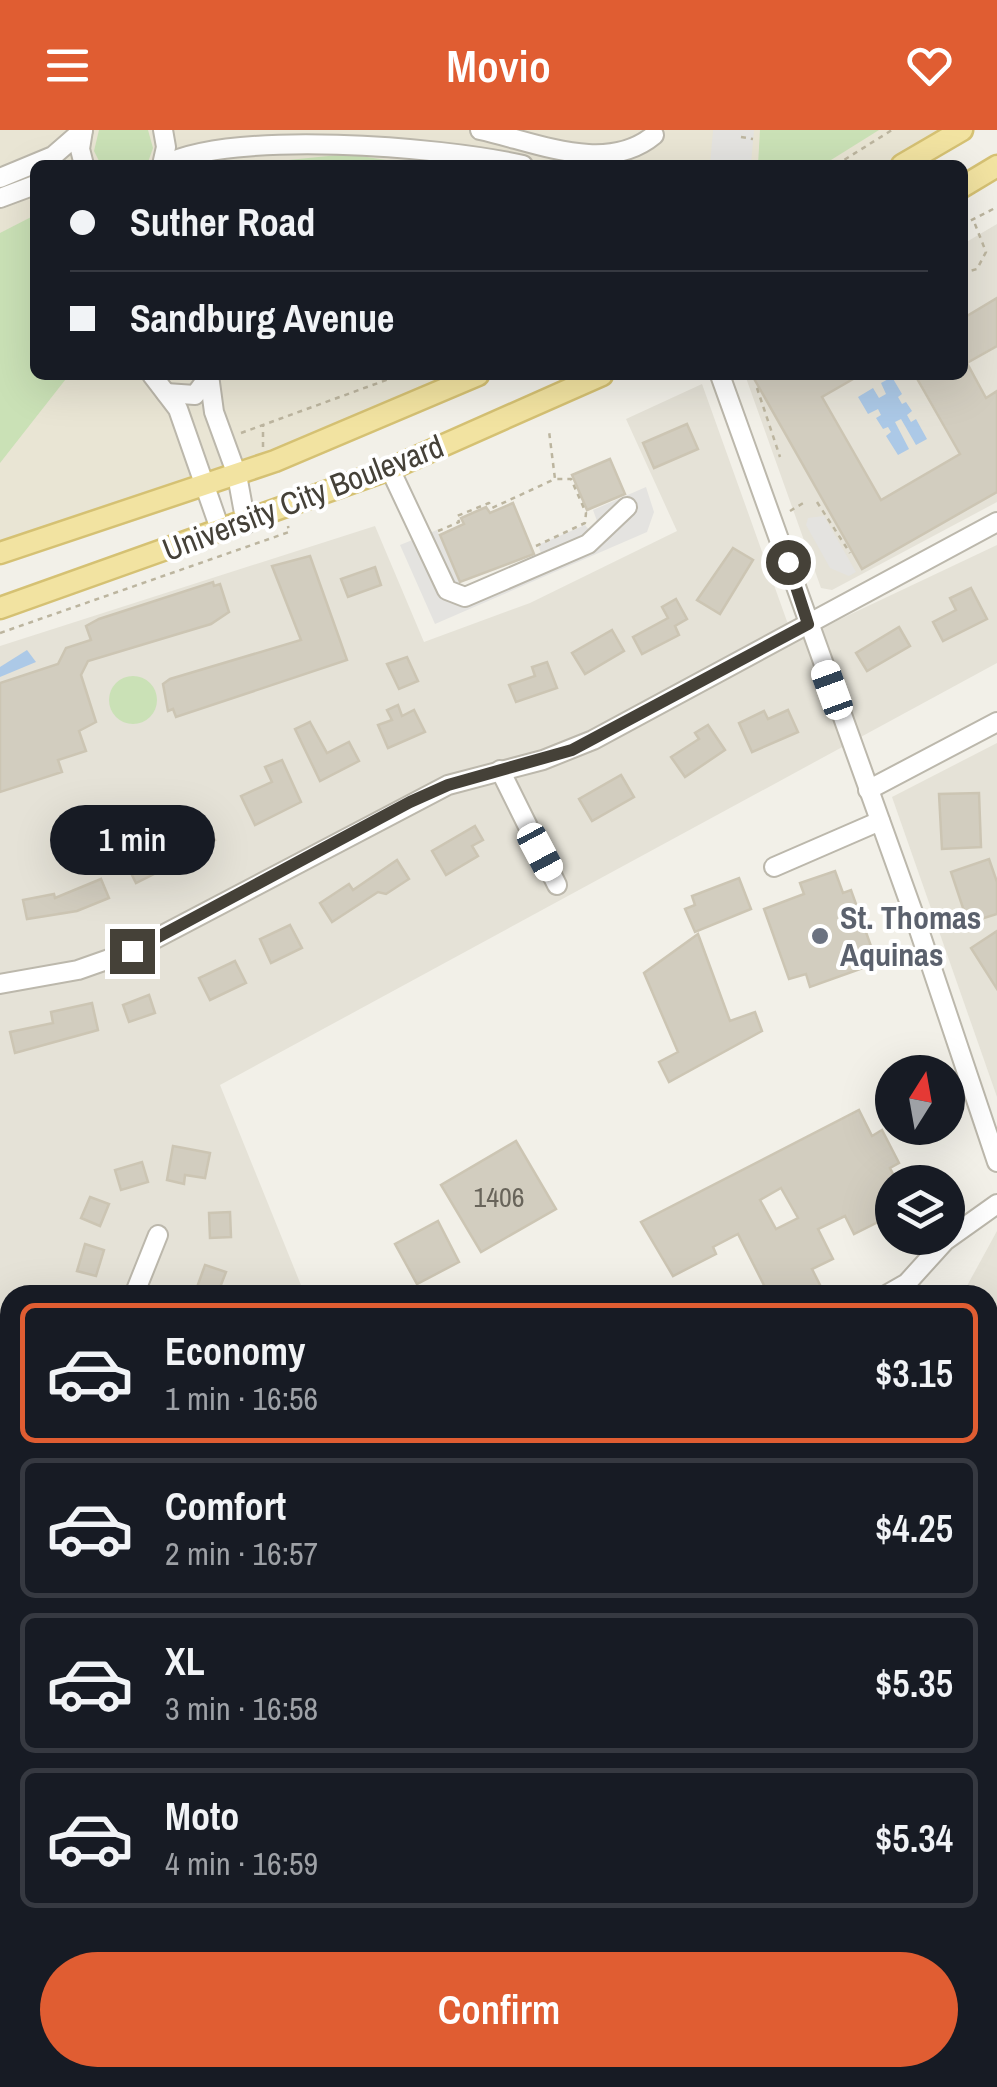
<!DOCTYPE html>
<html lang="en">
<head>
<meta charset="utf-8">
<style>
	body { margin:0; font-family:"Archivo Narrow",sans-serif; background:#20242c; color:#f1f3f6; height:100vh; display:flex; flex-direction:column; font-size:38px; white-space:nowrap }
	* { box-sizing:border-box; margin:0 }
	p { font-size:32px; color:#9ea1a6 }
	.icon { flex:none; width:55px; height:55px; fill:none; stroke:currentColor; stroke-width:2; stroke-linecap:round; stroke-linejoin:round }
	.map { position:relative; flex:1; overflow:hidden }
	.details { position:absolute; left:0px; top:1155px; width:998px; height:802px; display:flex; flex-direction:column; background:#171b24; border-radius:30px 30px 0 0; box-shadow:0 10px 40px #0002 }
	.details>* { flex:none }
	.hud { position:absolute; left:30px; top:30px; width:938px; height:220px; border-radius:15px; box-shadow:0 10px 40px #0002; display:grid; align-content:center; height:220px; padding:0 40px; background:#171b24 }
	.needle { width:65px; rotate:11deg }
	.tools { position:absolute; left:875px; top:925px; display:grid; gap:20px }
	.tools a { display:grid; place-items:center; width:90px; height:90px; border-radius:50%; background:#171b24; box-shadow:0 10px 40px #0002; font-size:50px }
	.end { position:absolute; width:45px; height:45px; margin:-22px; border:12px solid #454138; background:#fff; box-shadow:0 0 0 5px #fff }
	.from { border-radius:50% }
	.bubble { position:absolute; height:70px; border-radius:35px; background:#171b24; box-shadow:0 10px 40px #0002; font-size:32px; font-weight:600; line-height:70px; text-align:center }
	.car { position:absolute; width:30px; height:60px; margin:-30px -15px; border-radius:12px; box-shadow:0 0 8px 2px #0007; background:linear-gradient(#fff 24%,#345 0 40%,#fff 0 76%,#345 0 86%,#fff 0) }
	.hud b { display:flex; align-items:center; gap:35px; height:95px; font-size:38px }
	.hud b+b { border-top:2px solid #363941 }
	.hud i { width:25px; height:25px; background:#f1f3f6 }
	ul { padding:18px 0 0; list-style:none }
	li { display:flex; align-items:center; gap:30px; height:140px; margin:0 20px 15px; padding:0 20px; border:5px solid #363941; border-radius:15px }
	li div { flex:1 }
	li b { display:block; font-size:38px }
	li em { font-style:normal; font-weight:600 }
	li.active { border-color:#e05d32 }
	li>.icon { width:90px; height:90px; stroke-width:1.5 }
	.button { display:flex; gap:20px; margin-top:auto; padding:20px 40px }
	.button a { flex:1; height:115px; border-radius:60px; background:#e05d32; color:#fff; font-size:40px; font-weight:600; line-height:115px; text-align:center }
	header { display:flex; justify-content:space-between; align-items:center; height:130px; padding:0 40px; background:#e05d32; color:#fff; font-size:45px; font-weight:600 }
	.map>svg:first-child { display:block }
</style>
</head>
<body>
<header><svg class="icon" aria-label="menu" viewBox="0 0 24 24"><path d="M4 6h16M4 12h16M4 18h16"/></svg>Movio<svg class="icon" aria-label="heart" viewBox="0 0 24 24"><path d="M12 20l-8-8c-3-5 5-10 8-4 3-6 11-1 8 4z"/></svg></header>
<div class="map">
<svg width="997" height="1957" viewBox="0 0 997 1957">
	<rect width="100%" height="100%" fill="#f2f0e8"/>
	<!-- residential -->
	<g fill="#e5e2d7">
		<polygon points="997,94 997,372 832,460 821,458 745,245 962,245 963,114"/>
		<polygon points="702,254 794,511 997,415 997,533 220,955 305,1165 10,1165 10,1948 910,1948 904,1957 0,1957 0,516 375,396 424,512 530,473 677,401 626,289"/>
		<polygon points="997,613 997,967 892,667"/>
		<polygon points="997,1101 997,1798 988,1815 988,1165 962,1165"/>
	</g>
	<!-- education -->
	<polygon fill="#e9e5d4" points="0,0 943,0 881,35 35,35 35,245 465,245 286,322 0,416"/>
	<!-- green -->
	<g fill="#cae1b6">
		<polygon points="99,0 148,0 153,18 147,35 101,35 94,21"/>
		<polygon points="760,0 879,0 823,35 758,35"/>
		<polygon points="348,24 418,35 239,35"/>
		<polygon points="35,85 35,245 69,245 0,333 0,103"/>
		<circle cx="133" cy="570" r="24"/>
	</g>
	<!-- parking -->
	<g fill="#e4e3e0">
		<polygon points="713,0 754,0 751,35 710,35"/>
		<polygon points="646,357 654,382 647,402 435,494 400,415 437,400 462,458 541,423 538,415 585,395 591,402 597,391 593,380"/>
		<polygon points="824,386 856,442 849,446 830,438 806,395 808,388"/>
	</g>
	<!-- water -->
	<g fill="#acc9e7">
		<polygon points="892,247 902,264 898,267 902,274 906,272 912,281 907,285 911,292 916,289 927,309 916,315 901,289 895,292 909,319 898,325 886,306 891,302 888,297 883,299 876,288 881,285 878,279 868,284 858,267 873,258 879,268 886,264 881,253"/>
		<polygon points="27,520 36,532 0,547 0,537"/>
	</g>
	<!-- building -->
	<g fill="#d2cdbf" stroke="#ccc5b3" stroke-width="2.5" fill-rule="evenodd">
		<polygon points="997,168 997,216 967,233 986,268 997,261 997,362 862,439 752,245 860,245 822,267 881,370 960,324 915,245 962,245 962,189"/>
		<polygon points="687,294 698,319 654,338 643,313"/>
		<polygon points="610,329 625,364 587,380 572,345"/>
		<polygon points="513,373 534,424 460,452 440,405 464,394 461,388 486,377 490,383"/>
		<polygon points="733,418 753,430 720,484 697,470"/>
		<polygon points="310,426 347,530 176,587 173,579 168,581 163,554 170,549 301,510 272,436"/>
		<polygon points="375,437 381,455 348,467 341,449"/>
		<polygon points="213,452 214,456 220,454 229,482 211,494 88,531 81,545 96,592 79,601 86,621 58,630 62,642 0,662 0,553 58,534 66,518 91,510 86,496 99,489"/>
		<polygon points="971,458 987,489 943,511 933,492 956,480 950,468"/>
		<polygon points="676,469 687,489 675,496 679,505 642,524 633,507 668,488 662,477"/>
		<polygon points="899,497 910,516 867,541 856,523"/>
		<polygon points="612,500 624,521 585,544 572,523"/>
		<polygon points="407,527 418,551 399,559 387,534"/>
		<polygon points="547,532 557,558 516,572 509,555 535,546 532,537"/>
		<polygon points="398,575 402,586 414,580 425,602 388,618 378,595 392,590 387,580"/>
		<polygon points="788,580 798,602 752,622 739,593 764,581 768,589"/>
		<polygon points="310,592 327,623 349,612 359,631 320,651 295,599"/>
		<polygon points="708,595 725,620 685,647 671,627 699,609 695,603"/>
		<polygon points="282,630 301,672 255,695 241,666 272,652 265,637"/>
		<polygon points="621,645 634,667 592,691 579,669"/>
		<polygon points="979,663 981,717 942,719 939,664"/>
		<polygon points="204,692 215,710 188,727 177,709"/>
		<polygon points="475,696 483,710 472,716 478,726 446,745 432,721"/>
		<polygon points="150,711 164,739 136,753 127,735 141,728 136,718"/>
		<polygon points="989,729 997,752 997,784 968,793 951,742"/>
		<polygon points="397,730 409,749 386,764 378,762 332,792 320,773 349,754 353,760"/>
		<polygon points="835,741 843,763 851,760 877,833 810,857 806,844 789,849 764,779 804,764 800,753"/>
		<polygon points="739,748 751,779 695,802 685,779 695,775 692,766"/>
		<polygon points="101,749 109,768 77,781 27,789 23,770 54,764 55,768"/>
		<polygon points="290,795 302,818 271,833 260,809"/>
		<polygon points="997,801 997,859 971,818"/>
		<polygon points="698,804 730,891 755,882 762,901 669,952 659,932 678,922 644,843"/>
		<polygon points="235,831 246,853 210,870 199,848"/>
		<polygon points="149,865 155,883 129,892 123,875"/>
		<polygon points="92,873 98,900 15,923 10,902 53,893 51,882"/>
		<path d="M859 980 872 1006 882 1000 899 1033 890 1038 897 1052H892V1085L854 1104 845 1086 818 1099 833 1129 812 1139 820 1155 800 1165H769L738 1104 713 1117 716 1124 673 1146 641 1092ZM781 1058 798 1088 776 1099 760 1070Z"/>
		<polygon points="516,1011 556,1079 481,1122 441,1055"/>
		<polygon points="173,1016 210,1023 205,1048 185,1045 184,1054 167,1050"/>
		<polygon points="142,1032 148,1052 121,1060 115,1040"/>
		<polygon points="90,1067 109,1074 100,1096 81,1088"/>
		<polygon points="230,1082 231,1107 210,1108 209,1083"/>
		<polygon points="438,1091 459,1132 417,1154 395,1114"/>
		<polygon points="85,1114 104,1120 96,1146 77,1141"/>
		<polygon points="205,1135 226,1142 217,1165 196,1160"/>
	</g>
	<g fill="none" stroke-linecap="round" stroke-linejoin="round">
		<!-- minor casing -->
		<g stroke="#bcb8ac" stroke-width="22">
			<g id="minor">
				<polyline points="83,0 80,19 84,35"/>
				<path d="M480 0C536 12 606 45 654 5"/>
				<polyline points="162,35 166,17 163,0"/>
				<path d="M164 35C232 0 438 16 523 35"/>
				<polyline points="0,48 53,26 83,0"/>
				<polyline points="0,68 35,55"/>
				<polyline points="152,245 178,279 221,402"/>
				<polyline points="209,245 214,282 237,345 246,394"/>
				<polyline points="720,245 914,785 997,1032"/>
				<polyline points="166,263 195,265 209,246"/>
				<polyline points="390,339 447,460 465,467 588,414 627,377"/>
				<polyline points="500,640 557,755"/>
				<polyline points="868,660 997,592"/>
				<polyline points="774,737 880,691"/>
				<polyline points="0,854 78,840 132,821 448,655 543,630 593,610 997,392"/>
				<polyline points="134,1165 158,1105"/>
				<polyline points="886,1165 907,1153 945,1111 997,1074"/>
				<polyline points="988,1210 997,1211"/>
				<polyline points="0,1256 10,1264"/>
				<polyline points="988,1413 997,1396"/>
				<polyline points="0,1606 10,1615"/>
				<polyline points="988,1856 997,1839"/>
				<polyline points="224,1957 234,1948"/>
				<polyline points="927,1957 933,1948"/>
			</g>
		</g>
		<!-- major casing -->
		<g stroke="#d5c173" stroke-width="25">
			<g id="major">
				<polyline points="902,35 962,0"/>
				<polyline points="962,57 997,36"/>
				<polyline points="0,423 275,331 478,245"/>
				<polyline points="0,478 390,339 602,245"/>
			</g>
		</g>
		<!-- path -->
		<g stroke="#bcb59f" stroke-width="2.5" stroke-dasharray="5 5" stroke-linecap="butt">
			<polyline points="741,7 753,9"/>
			<polyline points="836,35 892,0"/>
			<polyline points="962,95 997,77"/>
			<polyline points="962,143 977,139 986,122 973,89"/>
			<polyline points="757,258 780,327"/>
			<polyline points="241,303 400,245"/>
			<polyline points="263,317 263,294"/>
			<polyline points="817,372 850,423"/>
			<polyline points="790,381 805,372"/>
			<polyline points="438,401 459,392 457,386 489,373 492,378 555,349 549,301"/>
			<polyline points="536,416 585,393 586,383 571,349 556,349"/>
			<polyline points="0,503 289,402 288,396"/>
		</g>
		<!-- minor -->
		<use href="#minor" stroke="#fff" stroke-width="18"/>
		<!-- major -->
		<use href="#major" stroke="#f2e3a1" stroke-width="20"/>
		<!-- tram -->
		<polyline stroke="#969696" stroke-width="2.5" points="984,1957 997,1935"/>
		<!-- rail casing -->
		<g stroke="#969696" stroke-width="9">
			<polyline id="rail" points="996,1957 997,1955"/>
		</g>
		<!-- rail -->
		<use href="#rail" stroke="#fff" stroke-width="5" stroke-dasharray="15" stroke-linecap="butt"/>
	</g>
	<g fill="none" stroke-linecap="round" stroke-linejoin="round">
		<!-- route -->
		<polyline stroke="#454138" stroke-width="12" points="132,821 410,672 448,655 572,620 808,494 788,432"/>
	</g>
	<!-- markers -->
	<circle fill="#6b7280" stroke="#fff" stroke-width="4" cx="820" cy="806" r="10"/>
	<g text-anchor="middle" stroke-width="8" stroke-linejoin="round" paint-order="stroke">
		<!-- number labels -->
		<g font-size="28" fill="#68645a">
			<text x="499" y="1077">1406</text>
		</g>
		<!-- street labels -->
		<g font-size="32" fill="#454138" stroke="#fff">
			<text transform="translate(303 368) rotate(-21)" y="11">University City Boulevard</text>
		</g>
		<!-- worship labels -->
		<g font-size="32" font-weight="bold" fill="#5b616d" stroke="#fff" text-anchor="start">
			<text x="840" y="799">St. Thomas<tspan x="840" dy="37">Aquinas</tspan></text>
		</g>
	</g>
</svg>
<div class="tools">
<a><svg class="needle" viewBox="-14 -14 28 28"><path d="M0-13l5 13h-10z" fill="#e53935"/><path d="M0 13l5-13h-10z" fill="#9ea1a6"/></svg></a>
<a><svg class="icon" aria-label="layers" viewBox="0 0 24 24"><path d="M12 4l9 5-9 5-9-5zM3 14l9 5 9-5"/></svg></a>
</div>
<i class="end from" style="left:788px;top:432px"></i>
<i class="end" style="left:132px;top:821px"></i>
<div class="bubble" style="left:50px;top:675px;width:165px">1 min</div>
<i class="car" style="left:832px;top:560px;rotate:340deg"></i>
<i class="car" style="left:540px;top:722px;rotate:152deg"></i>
<div class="hud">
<b><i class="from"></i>Suther Road</b>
<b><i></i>Sandburg Avenue</b>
</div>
<section class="details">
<ul>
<li class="active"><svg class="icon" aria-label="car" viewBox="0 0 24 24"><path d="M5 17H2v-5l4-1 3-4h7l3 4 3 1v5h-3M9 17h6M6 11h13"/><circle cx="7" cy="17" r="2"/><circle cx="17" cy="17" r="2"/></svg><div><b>Economy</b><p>1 min · 16:56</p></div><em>$3.15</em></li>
<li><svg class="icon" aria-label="car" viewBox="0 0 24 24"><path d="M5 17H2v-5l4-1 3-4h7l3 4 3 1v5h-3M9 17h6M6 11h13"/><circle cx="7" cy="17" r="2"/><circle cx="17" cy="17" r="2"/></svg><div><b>Comfort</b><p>2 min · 16:57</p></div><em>$4.25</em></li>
<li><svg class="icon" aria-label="car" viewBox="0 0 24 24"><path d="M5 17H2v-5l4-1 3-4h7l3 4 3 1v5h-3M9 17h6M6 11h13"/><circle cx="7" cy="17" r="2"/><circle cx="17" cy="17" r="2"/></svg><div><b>XL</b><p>3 min · 16:58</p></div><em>$5.35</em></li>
<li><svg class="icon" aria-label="car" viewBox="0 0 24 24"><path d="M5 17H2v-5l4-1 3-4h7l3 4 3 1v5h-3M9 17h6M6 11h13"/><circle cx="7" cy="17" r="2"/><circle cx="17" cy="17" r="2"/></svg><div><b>Moto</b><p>4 min · 16:59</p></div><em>$5.34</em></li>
</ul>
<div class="button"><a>Confirm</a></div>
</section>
</div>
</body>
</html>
